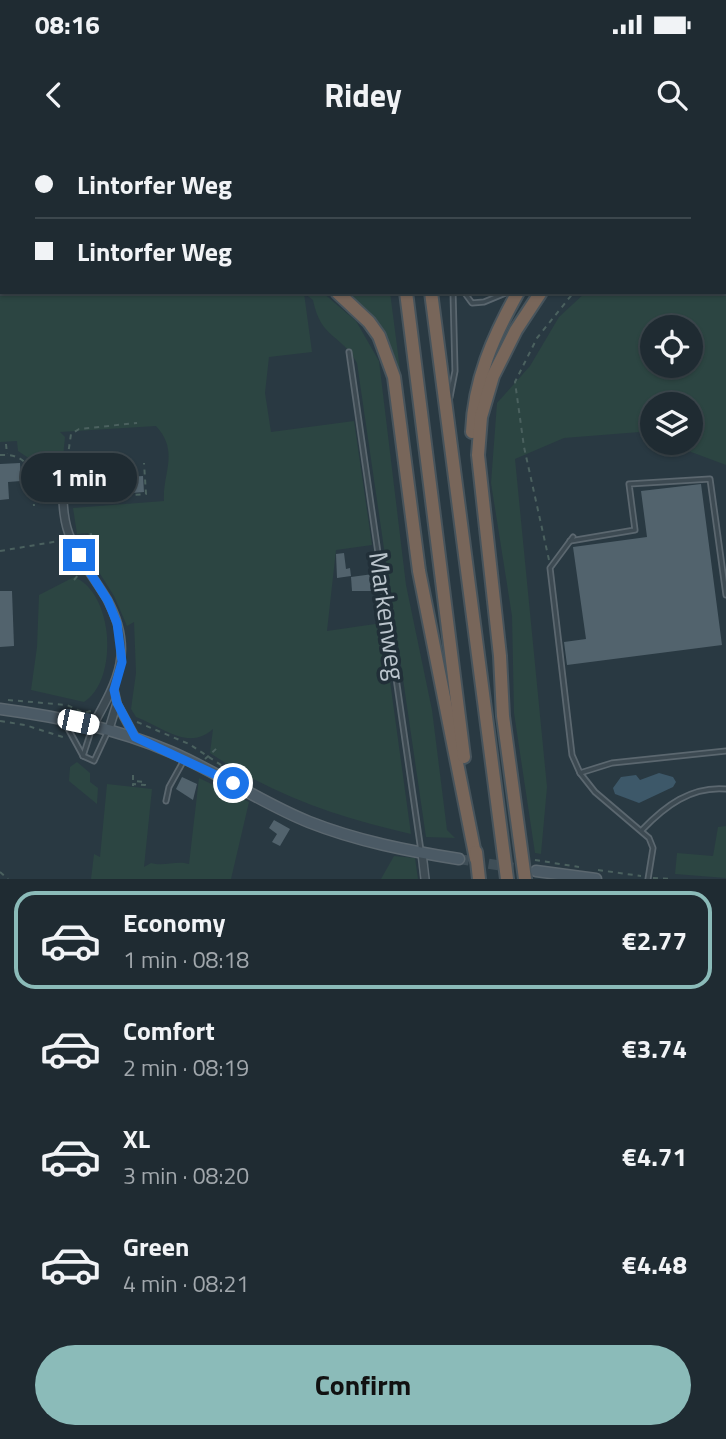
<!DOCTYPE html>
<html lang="en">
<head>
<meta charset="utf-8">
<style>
	body { margin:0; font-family:"Titillium Web",sans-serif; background:#27333a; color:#f1f3f6; height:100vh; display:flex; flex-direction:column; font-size:26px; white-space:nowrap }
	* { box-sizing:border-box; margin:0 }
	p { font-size:23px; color:#a1a7ac }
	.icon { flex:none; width:38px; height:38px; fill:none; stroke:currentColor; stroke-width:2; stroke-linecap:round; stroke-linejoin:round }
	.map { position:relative; height:739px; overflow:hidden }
	.drawer { display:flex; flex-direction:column; background:#1f2b32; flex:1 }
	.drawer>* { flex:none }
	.top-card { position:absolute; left:0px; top:0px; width:726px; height:154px; box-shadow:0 2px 5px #0004,0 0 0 2px #3c474d; display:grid; align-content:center; height:154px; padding:0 35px; background:#1f2b32 }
	.tools { position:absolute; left:640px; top:175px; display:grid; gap:14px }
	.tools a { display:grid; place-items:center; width:63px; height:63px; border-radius:50%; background:#1f2b32; box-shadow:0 2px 5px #0004,0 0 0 2px #3c474d; font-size:35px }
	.end { position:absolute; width:32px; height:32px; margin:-16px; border:9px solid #1a73e8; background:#fff; box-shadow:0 0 0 4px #fff }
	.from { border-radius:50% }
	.bubble { position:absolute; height:49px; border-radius:24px; background:#1f2b32; box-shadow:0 2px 5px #0004,0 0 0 2px #3c474d; font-size:23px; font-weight:700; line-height:49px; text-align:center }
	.car { position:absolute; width:21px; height:42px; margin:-21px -10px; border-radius:9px; box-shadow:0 0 5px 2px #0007; background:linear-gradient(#fff 24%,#345 0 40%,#fff 0 76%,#345 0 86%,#fff 0) }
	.top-card b { display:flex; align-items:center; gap:24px; height:66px; font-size:26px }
	.top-card b+b { border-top:2px solid #3c474d }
	.top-card i { width:18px; height:18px; background:#f1f3f6 }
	ul { padding:12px 0 0; list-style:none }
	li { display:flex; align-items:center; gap:21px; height:98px; margin:0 14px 10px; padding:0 21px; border:4px solid transparent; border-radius:21px }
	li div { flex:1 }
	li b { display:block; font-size:26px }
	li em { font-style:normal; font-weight:700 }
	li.active { border-color:#8bbbb9 }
	li>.icon { width:63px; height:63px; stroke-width:1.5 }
	.button { display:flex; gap:14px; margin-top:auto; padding:14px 35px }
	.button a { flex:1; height:80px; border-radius:42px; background:#8bbbb9; color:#111; font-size:28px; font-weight:700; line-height:80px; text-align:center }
	.status { display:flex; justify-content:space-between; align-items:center; height:49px; padding:0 35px; background:#1f2b32; direction:ltr }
	.status svg { height:19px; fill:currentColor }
	header { display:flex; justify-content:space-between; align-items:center; height:91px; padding:0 35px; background:#1f2b32; font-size:32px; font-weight:700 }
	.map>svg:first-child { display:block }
</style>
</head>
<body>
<div class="status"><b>08:16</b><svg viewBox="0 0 49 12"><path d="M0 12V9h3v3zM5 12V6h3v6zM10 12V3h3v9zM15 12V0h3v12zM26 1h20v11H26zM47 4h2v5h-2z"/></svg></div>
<header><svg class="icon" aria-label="back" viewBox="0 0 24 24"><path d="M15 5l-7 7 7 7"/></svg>Ridey<svg class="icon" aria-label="search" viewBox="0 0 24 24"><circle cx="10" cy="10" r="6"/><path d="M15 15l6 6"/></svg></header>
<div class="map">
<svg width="726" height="739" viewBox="0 0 726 739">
	<rect width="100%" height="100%" fill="#293942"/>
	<!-- green -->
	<g fill="#2c4542" fill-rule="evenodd">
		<path d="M0 0 99 2H2V152H322L356 181 379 221 406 445 432 570 447 690 455 698 426 697 357 223C341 193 321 200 313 160L304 153 312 212 269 217 265 253 271 292 354 281 372 405 336 410 327 491 382 483 411 694C339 678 272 655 210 613L213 589C189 611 164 588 136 577L131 569 136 533 134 482 127 486 114 456 80 402 90 399 88 393 77 394 73 368 164 361C162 334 180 312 156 286L60 292 65 297 62 327 40 338 30 319 18 311 17 301 0 302Z"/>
		<path d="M726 26V325L667 303H691V264H653V297L640 292 564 298 515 319 547 647 541 714 535 713 514 573 512 476 491 343 497 263 530 226 559 177 586 152H724ZM653 187H691V226H653Z"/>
		<polygon points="341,152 390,152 421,392 438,502 435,502 394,228"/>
		<path d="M74 437C114 453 119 540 84 562L31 550 37 507 39 455Z"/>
		<polygon points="77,622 90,633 90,642 98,648 97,664 69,641 70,627"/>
		<path d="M199 638 249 662 231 739H91L94 714 100 717 107 644 152 649 144 727 151 723C164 727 176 720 189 724Z"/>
		<polygon points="726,686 726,738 675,734 677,713 713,716 718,687"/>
		<polygon points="394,716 415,718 418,739 381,739"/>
	</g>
	<!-- water -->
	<polygon fill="#3d5869" points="659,633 673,637 676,642 673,647 639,663 615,654 613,648 621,637 636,635 640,640"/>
	<!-- building -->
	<g fill="#52636d">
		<polygon points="20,323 21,341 8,342 9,359 0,360 0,324"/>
		<polygon points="143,336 144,352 95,356 94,339"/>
		<polygon points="701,344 722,505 567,525 564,502 586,499 573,407 647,397 641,351"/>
		<polygon points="344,413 346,429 350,428 351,436 337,438 336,414"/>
		<polygon points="373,434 375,451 352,451 351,437"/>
		<polygon points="0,451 12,451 14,506 0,507"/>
		<polygon points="182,637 197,644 193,660 176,649"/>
		<polygon points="274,680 290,689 280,706 272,702 277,694 269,688"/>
	</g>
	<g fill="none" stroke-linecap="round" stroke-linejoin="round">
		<!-- secondary-tunnel -->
		<polyline stroke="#3f4e57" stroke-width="10" stroke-dasharray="10 5" stroke-linecap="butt" points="459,719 528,730"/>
		<!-- lane casing -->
		<g stroke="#5b676f" stroke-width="7">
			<g id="lane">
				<polyline points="464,152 472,163 484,162 508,152"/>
				<polyline points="349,212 421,711"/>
				<polyline points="450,257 455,231 453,152"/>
				<polyline points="573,397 550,428 572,615 580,633"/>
				<polyline points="570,401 635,390 629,344 710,339 726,455"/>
				<polyline points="65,583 83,616 94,621 107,593"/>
				<polyline points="83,616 92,588"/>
				<polyline points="166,661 169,647 184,620"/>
				<path d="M642 690C665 666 691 646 726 649"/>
				<polyline points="648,739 653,708 649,698 595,652 580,633 612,623 726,611"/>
			</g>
		</g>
		<!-- street casing -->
		<g stroke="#5b676f" stroke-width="10">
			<g id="street">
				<path d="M62 335C63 356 62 380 71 399 80 421 95 439 107 459 135 510 118 540 93 585"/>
				<polyline points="117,564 135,597"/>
				<polyline points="109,589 117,563 114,550"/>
				<polyline points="422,713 425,739"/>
			</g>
		</g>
		<!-- secondary casing -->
		<g stroke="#5b676f" stroke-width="13">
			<g id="secondary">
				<path d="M0 569C59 577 116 588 171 612 218 632 261 663 309 682 357 701 408 711 459 719"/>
				<polyline points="536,731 596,739"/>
			</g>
		</g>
		<!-- highway casing -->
		<g stroke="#47545c" stroke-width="16">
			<g id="highway">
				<polyline points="153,0 155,2"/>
				<polyline points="386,0 387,2"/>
				<polyline points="412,0 413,2"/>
				<polyline points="546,0 547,2"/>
				<polyline points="676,0 726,1"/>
				<polyline points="267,2 270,0"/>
				<polyline points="629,2 630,0"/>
				<polyline points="337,152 369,182 379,196 394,237 419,431 476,719"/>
				<polyline points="406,152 464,617"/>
				<polyline points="431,152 507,739"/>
				<path d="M472 292C474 240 493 197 518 152"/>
				<polyline points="476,712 479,739"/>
				<polyline points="525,739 503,576 500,516 478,315 481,277 493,236 516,190 541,152"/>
			</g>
		</g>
		<!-- path -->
		<g stroke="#4b615f" stroke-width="2" stroke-dasharray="5 5" stroke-linecap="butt">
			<polyline points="724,14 726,13"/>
			<polyline points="6,304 7,314"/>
			<path d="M0 315C35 313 32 340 34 366"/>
			<polyline points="66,329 71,294 79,289 137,283"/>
			<polyline points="88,332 92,358 146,354 144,323"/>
			<polyline points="80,397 92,394"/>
			<polyline points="0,411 65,400"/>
			<polyline points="549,420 524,307 515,242 537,198 574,152"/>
			<polyline points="74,440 80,433"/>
			<polyline points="8,560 67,565 84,573 91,571"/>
			<polyline points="0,581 25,585 66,598"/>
			<polyline points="137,582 189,604 227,629"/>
			<polyline points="205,619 217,608"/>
			<polyline points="133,646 133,644 145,645 145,642 133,641 133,634"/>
			<polyline points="535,720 579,727"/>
			<polyline points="598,730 641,736"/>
			<polyline points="0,732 8,739"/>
			<polyline points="653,738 671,739"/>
		</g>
		<!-- lane -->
		<use href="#lane" stroke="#3d4a52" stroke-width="3.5"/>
		<!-- street -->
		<use href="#street" stroke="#3d4a52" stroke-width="7"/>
		<!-- secondary -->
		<use href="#secondary" stroke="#4b5a65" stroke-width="10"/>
		<!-- highway -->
		<use href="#highway" stroke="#78665a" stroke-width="12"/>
		<!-- highway-bridge casing -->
		<g stroke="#47545c" stroke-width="16" stroke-linecap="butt">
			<polyline id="highway-bridge" points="684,2 686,0"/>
		</g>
		<!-- highway-bridge -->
		<use href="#highway-bridge" stroke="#78665a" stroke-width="12"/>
	</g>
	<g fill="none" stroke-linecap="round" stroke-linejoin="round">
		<!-- route -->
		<polyline stroke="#1a73e8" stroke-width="9" points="79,415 108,461 117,483 122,522 114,550 117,563 135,597 233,643"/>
	</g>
	<g text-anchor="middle" stroke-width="7" stroke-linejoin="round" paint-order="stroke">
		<!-- street labels -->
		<g font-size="26" fill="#bac4cc" stroke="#212f38">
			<text transform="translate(387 476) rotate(82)" y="9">Markenweg</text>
		</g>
	</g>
</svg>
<div class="tools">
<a><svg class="icon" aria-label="locate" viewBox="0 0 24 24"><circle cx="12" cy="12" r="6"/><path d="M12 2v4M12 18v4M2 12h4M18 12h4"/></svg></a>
<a><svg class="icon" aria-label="layers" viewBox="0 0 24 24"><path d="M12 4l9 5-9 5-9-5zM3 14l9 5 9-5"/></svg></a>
</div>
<i class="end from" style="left:233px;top:643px"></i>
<i class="end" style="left:79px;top:415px"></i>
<div class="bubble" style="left:21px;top:313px;width:116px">1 min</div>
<i class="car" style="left:78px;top:582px;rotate:102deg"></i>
<div class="top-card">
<b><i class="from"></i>Lintorfer Weg</b>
<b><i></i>Lintorfer Weg</b>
</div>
</div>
<section class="drawer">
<ul>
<li class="active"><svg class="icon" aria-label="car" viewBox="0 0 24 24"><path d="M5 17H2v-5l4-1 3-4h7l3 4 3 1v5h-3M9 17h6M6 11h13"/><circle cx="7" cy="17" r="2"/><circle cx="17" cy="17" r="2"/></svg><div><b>Economy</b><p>1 min · 08:18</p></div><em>€2.77</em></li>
<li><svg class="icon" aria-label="car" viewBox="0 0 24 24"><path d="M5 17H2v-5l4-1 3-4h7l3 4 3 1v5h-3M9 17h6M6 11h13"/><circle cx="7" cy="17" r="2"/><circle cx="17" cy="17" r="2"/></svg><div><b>Comfort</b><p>2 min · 08:19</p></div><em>€3.74</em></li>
<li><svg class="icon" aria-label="car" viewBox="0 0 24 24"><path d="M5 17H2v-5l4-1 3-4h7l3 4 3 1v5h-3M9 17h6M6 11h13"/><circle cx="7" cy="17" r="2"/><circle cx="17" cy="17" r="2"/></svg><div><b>XL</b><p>3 min · 08:20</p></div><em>€4.71</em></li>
<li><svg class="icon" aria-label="car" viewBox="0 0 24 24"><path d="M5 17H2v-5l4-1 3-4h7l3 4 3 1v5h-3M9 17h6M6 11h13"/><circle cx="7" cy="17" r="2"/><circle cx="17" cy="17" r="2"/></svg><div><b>Green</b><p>4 min · 08:21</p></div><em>€4.48</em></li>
</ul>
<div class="button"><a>Confirm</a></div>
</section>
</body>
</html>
